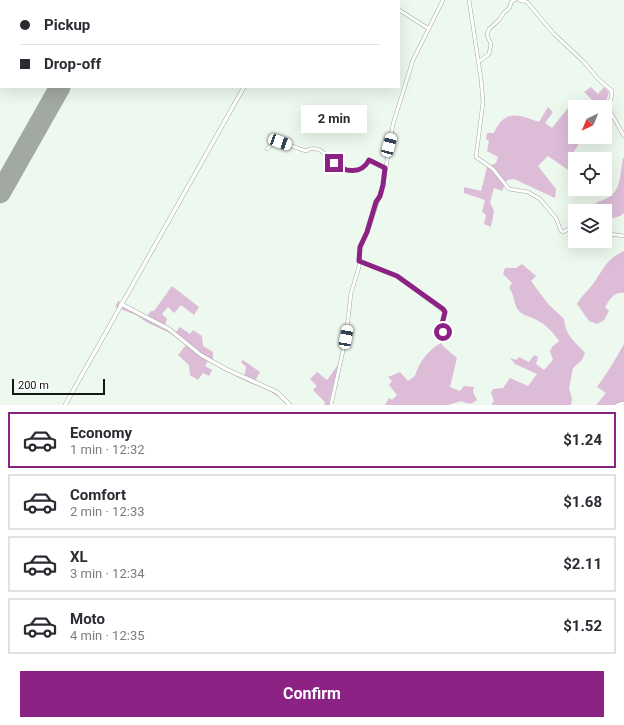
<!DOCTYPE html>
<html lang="en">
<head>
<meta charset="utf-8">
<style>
	body { margin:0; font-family:Roboto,sans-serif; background:#f2f2f3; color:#2b2b33; height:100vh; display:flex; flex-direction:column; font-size:15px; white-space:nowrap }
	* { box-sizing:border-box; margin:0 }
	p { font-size:13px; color:#7c7c81 }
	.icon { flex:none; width:22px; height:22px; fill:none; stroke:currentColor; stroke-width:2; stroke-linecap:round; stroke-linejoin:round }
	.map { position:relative; height:405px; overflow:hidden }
	.details { display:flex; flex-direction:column; background:#fff; flex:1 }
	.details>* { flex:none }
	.top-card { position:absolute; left:0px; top:0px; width:400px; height:88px; box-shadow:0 4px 16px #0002; display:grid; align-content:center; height:88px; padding:0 20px; background:#fff }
	.needle { width:26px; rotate:224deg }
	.fabs { position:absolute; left:568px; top:100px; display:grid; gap:8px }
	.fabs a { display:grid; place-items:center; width:44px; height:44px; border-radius:0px; background:#fff; box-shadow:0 4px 16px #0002; font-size:20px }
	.scale { position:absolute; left:12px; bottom:10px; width:93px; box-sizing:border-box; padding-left:4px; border:2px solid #151815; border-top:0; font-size:11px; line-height:14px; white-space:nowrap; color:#151815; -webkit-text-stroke:3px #fff; paint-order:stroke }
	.end { position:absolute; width:18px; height:18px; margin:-9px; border:5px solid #8d2285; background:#fff; box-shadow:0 0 0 2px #fff }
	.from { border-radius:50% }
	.bubble { position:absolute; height:28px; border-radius:0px; background:#fff; box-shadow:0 4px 16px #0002; font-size:13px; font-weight:700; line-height:28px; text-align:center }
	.car { position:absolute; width:12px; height:24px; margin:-12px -6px; border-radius:5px; box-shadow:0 0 3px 1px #0007; background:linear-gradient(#fff 24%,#345 0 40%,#fff 0 76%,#345 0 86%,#fff 0) }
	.top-card b { display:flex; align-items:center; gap:14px; height:38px; font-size:15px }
	.top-card b+b { border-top:1px solid #e1e1e2 }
	.top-card i { width:10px; height:10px; background:#2b2b33 }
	ul { padding:7px 0 0; list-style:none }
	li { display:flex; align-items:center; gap:12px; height:56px; margin:0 8px 6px; padding:0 12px; border:2px solid #e1e1e2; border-radius:0px }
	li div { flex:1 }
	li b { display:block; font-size:15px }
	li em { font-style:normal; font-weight:700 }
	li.active { border-color:#8d2285 }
	li>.icon { width:36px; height:36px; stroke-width:1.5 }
	.button { display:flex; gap:8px; margin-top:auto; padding:8px 20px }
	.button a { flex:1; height:46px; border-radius:0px; background:#8d2285; color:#fff; font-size:16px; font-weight:700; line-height:46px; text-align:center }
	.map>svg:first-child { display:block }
</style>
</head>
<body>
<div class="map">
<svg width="624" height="405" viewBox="0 0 624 405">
	<rect width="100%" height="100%" fill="#edf8ee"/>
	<!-- green -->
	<g fill="#dcbcd7">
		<polygon points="591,87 598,94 604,87 609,92 606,102 612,106 610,115 605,112 605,107 583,107 592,100 584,92"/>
		<path d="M548 107 553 112 545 123 552 128 568 108 575 114V137H583L568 161 571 172 548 156 538 166 556 189 555 198 514 179 507 180 502 191 494 188 490 202 494 211 491 227 484 224 486 215 482 212 485 200 464 193V187L481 191 487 167 496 163 498 157 487 151 489 141 486 139 487 133H494C505 108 519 115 539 122Z"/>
		<path d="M623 158H624V213L620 216 613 218 605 213V211H603L595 206 593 211H591L597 202C622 196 619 180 623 158Z"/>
		<path d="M624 251V293C614 291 610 299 605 307L609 311 604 320 597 324 589 321 577 304C581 296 588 291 593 284 604 269 605 260 624 251Z"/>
		<path d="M522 264 536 276 531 281 548 304 564 319C566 337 574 340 585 353L582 360 573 368 569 388 572 399 571 405H491L494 401 491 393 493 389 503 388 510 378 528 386 537 374 515 364 510 358 516 360 519 357 529 362 534 355 538 357 536 364 544 370 553 360 550 351 552 347 559 341C552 330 542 321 530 317 525 315 522 314 519 311 513 305 515 294 509 288L512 283 503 274 505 268H516Z"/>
		<path d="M172 286 199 307 194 315 181 305 174 313 168 307 162 314 167 319 165 325 176 332 180 327 190 334 193 330 202 336 203 346 213 352V361L243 376 245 374 246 367 241 362 243 360 260 372 255 381 280 393 292 405H287C275 392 266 389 250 383 236 377 222 368 208 361L205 366 212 370 209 376 203 373 198 380 190 375 189 365 178 355 186 345 170 333 148 323 136 315 115 307 118 301 147 316 151 311H154Z"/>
		<path d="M441 343 444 347 457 358 450 387 460 391 464 386 474 387 473 392 477 400C471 405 468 404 461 401L448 405H385L389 398 392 400 397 395 389 385 392 381 388 377 400 372 408 381 415 376C419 362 428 350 441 343Z"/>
		<path d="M624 344V405H596L606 393 597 387C607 373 616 359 624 344Z"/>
		<polygon points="338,365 329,403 331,405 324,405 325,402 313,390 317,386 310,379 317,372 327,380"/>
	</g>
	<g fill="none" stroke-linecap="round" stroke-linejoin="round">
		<!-- taxiway -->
		<polyline stroke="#a1a9a2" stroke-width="8" points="49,0 51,1"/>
		<!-- runway -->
		<g stroke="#a1a9a2" stroke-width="21">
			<polyline points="109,1 109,0"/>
			<polyline points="0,193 60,87"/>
		</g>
		<!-- minor casing -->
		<g stroke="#a1aba2" stroke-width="4">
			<g id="minor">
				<polyline points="382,0 384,1"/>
				<polyline points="469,0 481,79 483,102 476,157 493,169 509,189 528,192 540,199 556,218 561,231 563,232 575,226"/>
				<polyline points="519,0 527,2 553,33 584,62 598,79 612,91 611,99 607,106 624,136"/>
				<polyline points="399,10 429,29"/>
				<polyline points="478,62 489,54 491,44 487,35 489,29 499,20 503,14 510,7 511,2 515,0"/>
				<path d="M267 149 274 143 280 142 306 151C319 142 329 159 337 166 342 170 349 171 355 171 362 170 366 166 369 160L385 168"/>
				<polyline points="605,231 610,234 624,236"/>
				<polyline points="359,261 397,276 445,312 441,328 443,332"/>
				<polyline points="331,405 346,337 351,293 359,267 360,247 367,233 383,185 393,124 413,60 443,0"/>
				<polyline points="617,405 624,403"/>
			</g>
		</g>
		<!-- tertiary casing -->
		<g stroke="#a1aba2" stroke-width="4.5">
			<g id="tertiary">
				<polyline points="293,1 293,0"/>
				<polyline points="121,304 169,329 201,355 226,369 277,392 290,405"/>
				<polyline points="65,405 244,87"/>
			</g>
		</g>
		<!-- minor -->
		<use href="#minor" stroke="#fff" stroke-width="3"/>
		<!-- tertiary -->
		<use href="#tertiary" stroke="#fff" stroke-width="3.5"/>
	</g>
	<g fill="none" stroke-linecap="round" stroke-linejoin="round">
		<!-- route -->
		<path stroke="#8d2285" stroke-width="5" d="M334 163C345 173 362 174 369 160L385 168 383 185 380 196 376 202 367 232 360 247 359 261 397 276 443 309 445 312 441 328 443 332"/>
	</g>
</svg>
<div class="fabs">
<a><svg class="needle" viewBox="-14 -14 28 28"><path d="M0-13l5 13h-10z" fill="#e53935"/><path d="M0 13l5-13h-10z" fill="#7c7c81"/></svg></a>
<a><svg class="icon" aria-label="locate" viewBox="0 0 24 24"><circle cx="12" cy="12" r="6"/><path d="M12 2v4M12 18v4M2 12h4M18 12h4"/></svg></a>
<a><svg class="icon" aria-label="layers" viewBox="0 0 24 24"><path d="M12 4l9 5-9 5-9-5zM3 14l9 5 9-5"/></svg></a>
</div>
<div class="scale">200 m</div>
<i class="end from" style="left:443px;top:332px"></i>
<i class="end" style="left:334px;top:163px"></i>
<div class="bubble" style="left:301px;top:105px;width:66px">2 min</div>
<i class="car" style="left:280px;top:142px;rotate:110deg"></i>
<i class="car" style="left:389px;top:145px;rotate:15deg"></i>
<i class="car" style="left:346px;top:337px;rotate:10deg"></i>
<div class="top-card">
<b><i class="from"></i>Pickup</b>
<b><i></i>Drop-off</b>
</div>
</div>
<section class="details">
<ul>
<li class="active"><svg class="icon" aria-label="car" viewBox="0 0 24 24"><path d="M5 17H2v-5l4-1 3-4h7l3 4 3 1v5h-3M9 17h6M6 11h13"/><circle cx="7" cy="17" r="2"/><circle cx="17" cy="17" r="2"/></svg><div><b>Economy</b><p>1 min · 12:32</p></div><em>$1.24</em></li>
<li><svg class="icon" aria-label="car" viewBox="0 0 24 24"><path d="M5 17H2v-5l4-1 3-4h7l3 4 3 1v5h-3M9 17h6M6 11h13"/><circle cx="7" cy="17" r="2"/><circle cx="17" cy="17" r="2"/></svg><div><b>Comfort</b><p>2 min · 12:33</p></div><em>$1.68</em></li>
<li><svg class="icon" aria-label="car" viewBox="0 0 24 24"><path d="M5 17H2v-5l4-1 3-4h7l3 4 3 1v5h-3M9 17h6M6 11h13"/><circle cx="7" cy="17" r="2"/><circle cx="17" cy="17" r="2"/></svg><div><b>XL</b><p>3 min · 12:34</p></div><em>$2.11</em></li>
<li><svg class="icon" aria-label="car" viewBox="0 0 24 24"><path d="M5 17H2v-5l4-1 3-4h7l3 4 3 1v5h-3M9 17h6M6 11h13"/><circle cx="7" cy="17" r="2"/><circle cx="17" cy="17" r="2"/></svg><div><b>Moto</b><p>4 min · 12:35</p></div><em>$1.52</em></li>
</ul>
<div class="button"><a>Confirm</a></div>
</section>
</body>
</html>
